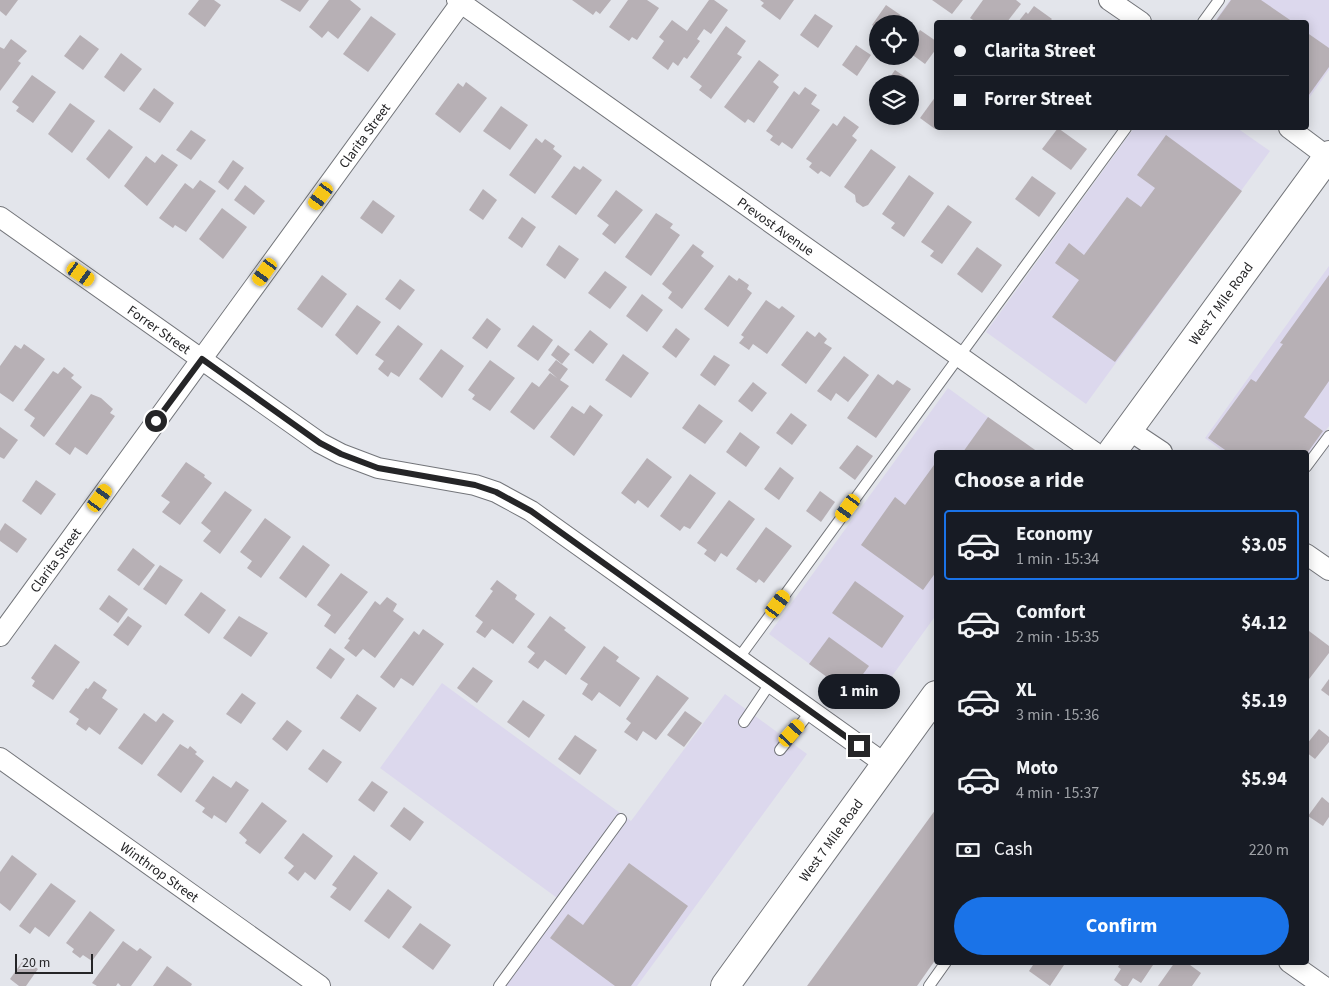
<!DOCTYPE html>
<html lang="en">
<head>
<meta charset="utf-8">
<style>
	body { margin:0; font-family:"Source Sans 3",sans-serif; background:#242831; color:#f1f3f6; height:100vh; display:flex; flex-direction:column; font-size:19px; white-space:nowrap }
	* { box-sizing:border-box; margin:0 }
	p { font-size:16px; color:#9ea1a6 }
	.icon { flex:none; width:28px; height:28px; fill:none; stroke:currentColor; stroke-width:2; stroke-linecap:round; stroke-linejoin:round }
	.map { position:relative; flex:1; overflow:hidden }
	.sheet { position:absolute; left:934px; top:450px; width:375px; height:515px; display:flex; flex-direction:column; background:#171b24; border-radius:5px; box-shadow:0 2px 12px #0003 }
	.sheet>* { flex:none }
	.guide { position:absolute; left:934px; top:20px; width:375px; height:110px; border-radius:5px; box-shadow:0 2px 12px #0003; display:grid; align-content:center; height:110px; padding:0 20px; background:#171b24 }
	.tools { position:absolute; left:869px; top:15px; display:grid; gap:10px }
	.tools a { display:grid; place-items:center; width:50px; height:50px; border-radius:50%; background:#171b24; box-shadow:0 2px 12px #0003; font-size:25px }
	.scale { position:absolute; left:15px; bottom:12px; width:78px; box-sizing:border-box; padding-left:5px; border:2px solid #252527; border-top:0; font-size:14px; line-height:18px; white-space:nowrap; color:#252527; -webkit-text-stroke:4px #e3e5eb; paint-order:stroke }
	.end { position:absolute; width:22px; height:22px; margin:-11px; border:6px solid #252527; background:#fff; box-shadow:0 0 0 2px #fff }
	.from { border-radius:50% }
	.bubble { position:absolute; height:35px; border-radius:18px; background:#171b24; box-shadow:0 2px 12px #0003; font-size:16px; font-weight:700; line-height:35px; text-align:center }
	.car { position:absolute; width:15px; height:30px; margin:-15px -8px; border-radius:6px; box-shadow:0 0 4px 1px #0007; background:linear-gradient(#f5c518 24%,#345 0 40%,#f5c518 0 76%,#345 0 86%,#f5c518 0) }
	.guide b { display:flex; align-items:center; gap:18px; height:48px; font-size:19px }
	.guide b+b { border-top:1px solid #363941 }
	.guide i { width:12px; height:12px; background:#f1f3f6 }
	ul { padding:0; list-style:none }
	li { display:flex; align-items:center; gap:15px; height:70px; margin:0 10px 8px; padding:0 10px; border:2px solid transparent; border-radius:5px }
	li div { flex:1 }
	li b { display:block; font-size:19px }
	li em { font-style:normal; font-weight:700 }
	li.selected { border-color:#1a73e8 }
	li>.icon { width:45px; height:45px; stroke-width:1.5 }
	h2 { padding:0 20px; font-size:22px; line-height:60px }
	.pay { display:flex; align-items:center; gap:12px; height:55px; padding:0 20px; font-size:19px }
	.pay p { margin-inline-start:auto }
	.primary-button { display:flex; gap:10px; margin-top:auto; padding:10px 20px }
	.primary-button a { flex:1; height:58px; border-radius:30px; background:#1a73e8; color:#fff; font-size:20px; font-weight:700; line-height:58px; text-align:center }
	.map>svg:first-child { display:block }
</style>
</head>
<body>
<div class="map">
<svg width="1329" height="986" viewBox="0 0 1329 986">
	<rect width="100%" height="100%" fill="#e3e5eb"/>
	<!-- commercial -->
	<g fill="#dcd8ed">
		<polygon points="1230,0 1329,0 1329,70 1307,101 1306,22 1214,22"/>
		<polygon points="1134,128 1237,128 1270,151 1086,404 986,332"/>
		<polygon points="1329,266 1329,426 1306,457 1306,452 1224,452 1205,438"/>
		<polygon points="948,388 1036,452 936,452 936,615 869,708 769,634"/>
		<polygon points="442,683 631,821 725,694 807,754 637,986 503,986 564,903 380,768"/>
	</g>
	<!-- building -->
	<g fill="#b7b0b5">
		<polygon points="0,0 18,0 6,16 0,11"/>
		<polygon points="199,0 214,0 221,5 205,27 188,14"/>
		<polygon points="280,0 309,0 300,12"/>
		<polygon points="329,0 350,0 361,9 338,39 328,31 322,38 309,27"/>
		<polygon points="572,0 611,0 600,14 596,11 593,15"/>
		<polygon points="628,0 647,0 659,8 637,40 632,37 629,41 609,27"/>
		<polygon points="709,0 714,0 728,10 711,34 704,29 697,39 700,41 687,59 684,57 678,66 673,62 668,70 652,58 664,41 659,37 672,20 687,31"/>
		<polygon points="760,0 794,0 780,20 761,6 764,3"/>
		<polygon points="932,0 963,0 952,14"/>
		<polygon points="983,0 1016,0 1021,4 1007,22 976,22 970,18"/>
		<polygon points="1231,0 1261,0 1293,22 1215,22"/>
		<polygon points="886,5 902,16 896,24 878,24 878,29 872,25"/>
		<polygon points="1034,6 1052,19 1049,22 1018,22 1026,12 1028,14"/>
		<polygon points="815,14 833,26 818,48 800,35"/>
		<polygon points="371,16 396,34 368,72 343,54"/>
		<polygon points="726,26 746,41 737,54 742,57 711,99 699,90 702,86 690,77"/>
		<polygon points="920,30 936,41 936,49 925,64 910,53 910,44"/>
		<polygon points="1306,32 1329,48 1329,67 1306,99"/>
		<polygon points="80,35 99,49 83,70 64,56"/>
		<polygon points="11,39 27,51 18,61 21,63 0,91 0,47 4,49"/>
		<polygon points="856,45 871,55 857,76 842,65"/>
		<polygon points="121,53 142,69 124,92 104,77"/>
		<polygon points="759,60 779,75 773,82 779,87 754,123 748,119 745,123 724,107"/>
		<polygon points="895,70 911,81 909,84 885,84"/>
		<polygon points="32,75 56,92 33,123 16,111 19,107 12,102"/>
		<polygon points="466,82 487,98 460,133 435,114 458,83 463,87"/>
		<polygon points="805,87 817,95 811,104 820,110 792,149 782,142 779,146 770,140 773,136 766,131 794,91 799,95"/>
		<polygon points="154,88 174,103 160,123 139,109"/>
		<polygon points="936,96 936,127 935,129 920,118"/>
		<polygon points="70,103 95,121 72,153 48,134"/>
		<polygon points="501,106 528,125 510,150 483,131"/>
		<polygon points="844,116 859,127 852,136 857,140 830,177 821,171 818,174 809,167 812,163 806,159 833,123 837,126"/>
		<polygon points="1058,128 1087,149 1071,170 1042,149"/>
		<polygon points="109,129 133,147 109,179 86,159"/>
		<polygon points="191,130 206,140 191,160 176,150"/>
		<polygon points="1166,135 1242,191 1115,362 1052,317 1079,280 1055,263 1069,243 1084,255 1127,197 1141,207 1155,188 1137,175"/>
		<polygon points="536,138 542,143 545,139 555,146 553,149 562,156 535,194 509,175"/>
		<polygon points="871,149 896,167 868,205 863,207 856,202 855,195 844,187"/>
		<polygon points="162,154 178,165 147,206 124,186 146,156 155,163"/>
		<polygon points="233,160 244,168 228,190 218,182"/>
		<polygon points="574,166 580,170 583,166 602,180 576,215 551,197"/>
		<polygon points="909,175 934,193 904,237 891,228 895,223 882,214"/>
		<polygon points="1032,176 1056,193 1039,217 1015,199"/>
		<polygon points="200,180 216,191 186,232 175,225 173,228 159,218 185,183 193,189"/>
		<polygon points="245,185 265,201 254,215 234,200"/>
		<polygon points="483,189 497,200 483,220 469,210"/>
		<polygon points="616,190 643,210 615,244 602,234 609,225 597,216"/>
		<polygon points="373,200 395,216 382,234 360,218"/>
		<polygon points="948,205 972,222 942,264 930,256 934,251 921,242"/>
		<polygon points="222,208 247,227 223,259 199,239"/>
		<polygon points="656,213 673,224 670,228 680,235 651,276 625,257"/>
		<polygon points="522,217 536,227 522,248 508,238"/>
		<polygon points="693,244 704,252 701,256 714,266 682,309 668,298 672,292 662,284"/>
		<polygon points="559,245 579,259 565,279 546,265"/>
		<polygon points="977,247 1002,265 982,293 957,274"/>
		<polygon points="605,271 627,287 610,309 588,293"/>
		<polygon points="322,275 347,294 322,328 297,309"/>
		<polygon points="729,275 737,281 739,278 749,285 747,289 752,293 728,327 704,309"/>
		<polygon points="1329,275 1329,381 1304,417 1323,431 1308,452 1228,452 1208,438 1251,379 1256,382 1283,344 1280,343"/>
		<polygon points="400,279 415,290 400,310 385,299"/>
		<polygon points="642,294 663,310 647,332 626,316"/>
		<polygon points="766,300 779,309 782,306 795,316 767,354 753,344 749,350 739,343 744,337 741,335"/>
		<polygon points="357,305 381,322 357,355 335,335"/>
		<polygon points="487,318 501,329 487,349 472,338"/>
		<polygon points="398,325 423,344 399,377 391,372 388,377 378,369 384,361 375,355"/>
		<polygon points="533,325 553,340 538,361 517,346"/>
		<polygon points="676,328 690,339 676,358 662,347"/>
		<polygon points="590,330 608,344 593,364 574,350"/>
		<polygon points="807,331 815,337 819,332 827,339 824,343 832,348 806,384 781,365"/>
		<polygon points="24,344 45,359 13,402 0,393 0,366 15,345 21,349"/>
		<polygon points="558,345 570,354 562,364 551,355"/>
		<polygon points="441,349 464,366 442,398 419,379"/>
		<polygon points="623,354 649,373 631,398 605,380"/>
		<polygon points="714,355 730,365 715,386 700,375"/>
		<polygon points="844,356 869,375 848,402 836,393 831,401 817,391"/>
		<polygon points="490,360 515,378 490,411 472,399 475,395 468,390"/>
		<polygon points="556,360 568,369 560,380 569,386 534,430 510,412 532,382 539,387 550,373 557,378 548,370"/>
		<polygon points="64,367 74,375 71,378 82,387 44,437 30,426 35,418 24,410 53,371 58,374"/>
		<polygon points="878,374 893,385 897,380 911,389 876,438 847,418"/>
		<polygon points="753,382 767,393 752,412 738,401"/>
		<polygon points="91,394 101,398 113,409 110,413 115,416 87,455 75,447 70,455 55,444"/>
		<polygon points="699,404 723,421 705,444 682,428"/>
		<polygon points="590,405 603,415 574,456 550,437 572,406 584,414"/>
		<polygon points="791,413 807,425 792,445 776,433"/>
		<polygon points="988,417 1038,452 963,452"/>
		<polygon points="0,427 18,440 4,459 0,457"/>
		<polygon points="740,432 760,447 746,467 726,452"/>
		<polygon points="857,445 873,456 855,480 839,468"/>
		<polygon points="647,458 672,477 648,508 638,500 635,504 621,493"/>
		<polygon points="186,462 205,475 204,477 212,483 180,525 162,512 170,502 161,496"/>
		<polygon points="934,465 936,467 936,572 923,590 861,545 895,497 905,505"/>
		<polygon points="780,467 794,478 779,500 764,489"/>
		<polygon points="690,474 716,493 690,529 684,526 680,531 660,516"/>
		<polygon points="36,480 56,494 41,515 22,501"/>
		<polygon points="225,491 252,510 220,554 203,541 211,531 201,523"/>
		<polygon points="820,491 835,502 821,522 806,511"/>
		<polygon points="729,500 755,519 727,557 721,553 715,562 704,554 707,550 697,543"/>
		<polygon points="265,518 291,537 261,578 247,568 252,561 240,552"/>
		<polygon points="5,523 27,539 17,553 0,541 0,531"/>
		<polygon points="766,527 792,546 764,583 759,579 756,583 736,569"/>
		<polygon points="303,545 330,565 306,598 279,578"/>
		<polygon points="133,548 155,565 139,586 117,570"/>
		<polygon points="160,565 183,580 166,605 143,589"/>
		<polygon points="341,573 368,592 335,634 324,626 331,615 317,605"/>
		<polygon points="497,580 517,595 515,599 535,614 513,644 492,629 485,638 476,632 483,622 475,616 493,591 490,589"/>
		<polygon points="855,581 904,616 882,648 832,613"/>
		<polygon points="201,592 226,610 209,634 184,615"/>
		<polygon points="109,595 128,609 118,623 99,609"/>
		<polygon points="387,597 397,604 393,611 404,619 375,658 363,649 356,657 344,648 350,640 348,639 375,601 380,605"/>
		<polygon points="128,616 142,626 128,646 113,635"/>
		<polygon points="239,616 268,633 251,657 223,638"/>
		<polygon points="550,616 566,628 564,630 586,647 566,675 545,660 538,669 528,662 535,653 527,647"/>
		<polygon points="423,629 444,644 413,686 401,678 394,688 380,677 414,631 419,635"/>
		<polygon points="1309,631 1329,646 1329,653 1306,683 1306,635"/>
		<polygon points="829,637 869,666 849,693 809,664"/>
		<polygon points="55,644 80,662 53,700 32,686 35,681 31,678"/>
		<polygon points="604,646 619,657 616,661 640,678 620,707 599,692 592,701 582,694 588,684 580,679"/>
		<polygon points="330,648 345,659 331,679 316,668"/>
		<polygon points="473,667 493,681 477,703 457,688"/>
		<polygon points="657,675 689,698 656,740 643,731 637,741 624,732 631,723 626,719"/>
		<polygon points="1329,679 1329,696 1321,690"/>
		<polygon points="94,681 107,690 102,698 118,709 100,735 89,727 86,731 76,724 79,719 69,712 86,688 88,689"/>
		<polygon points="242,693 256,703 241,724 226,714"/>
		<polygon points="357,694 377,708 360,732 340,718"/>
		<polygon points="523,700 545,715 529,738 507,722"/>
		<polygon points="685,711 702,723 684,747 667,735"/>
		<polygon points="144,713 156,722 163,713 174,721 142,765 118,748"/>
		<polygon points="287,720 302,731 287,751 272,739"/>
		<polygon points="1319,729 1329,737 1329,742 1315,759 1306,752 1306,745"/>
		<polygon points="575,735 597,750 580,775 558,759"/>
		<polygon points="180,744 188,749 190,746 197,752 195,754 204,761 181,793 157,775"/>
		<polygon points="323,749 342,762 327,783 308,769"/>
		<polygon points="213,776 231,788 236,781 249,790 226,823 214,815 212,819 202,812 205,808 195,801"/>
		<polygon points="372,781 388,792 374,812 358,800"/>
		<polygon points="1322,797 1329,803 1329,817 1323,826 1308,816"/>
		<polygon points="262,802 287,821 260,854 245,843 247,840 239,833"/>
		<polygon points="404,807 424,822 410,841 390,826"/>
		<polygon points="936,809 936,959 917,986 807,986"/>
		<polygon points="303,833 333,856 315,880 305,872 298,881 288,873 294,866 284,858"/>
		<polygon points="12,855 37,874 10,911 0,903 0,872"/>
		<polygon points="354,855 378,873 350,911 330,897 337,888 332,885"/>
		<polygon points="629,863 688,906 631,986 615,986 550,938 568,914 583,925"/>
		<polygon points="51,883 76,901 49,937 35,927 30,934 19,926"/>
		<polygon points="388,889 412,907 389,939 364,921"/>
		<polygon points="90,911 115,930 92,961 83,955 80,958 72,952 74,949 66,943"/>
		<polygon points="420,923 451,945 433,970 402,947"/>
		<polygon points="123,941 137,951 140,948 152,957 131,986 121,986 118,983 116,986 97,986 92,983"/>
		<polygon points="24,959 38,969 26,986 19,986 10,979"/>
		<polygon points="1035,962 1066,962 1050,986 1029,971"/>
		<polygon points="1121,962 1155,962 1141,983 1133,978 1128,986 1122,986 1114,980 1121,969 1118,967"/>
		<polygon points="1175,962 1186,962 1201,973 1192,986 1158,986"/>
		<polygon points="167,966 192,984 191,986 153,986"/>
	</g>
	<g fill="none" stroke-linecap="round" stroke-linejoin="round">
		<!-- lane casing -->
		<g stroke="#73757a" stroke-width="12">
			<g id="lane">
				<polyline points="1203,22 1219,0"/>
				<polyline points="1306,467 1329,436"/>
				<polyline points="738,659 1126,128"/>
				<polyline points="744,722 771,682"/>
				<polyline points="780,750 811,711"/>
				<polyline points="499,986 621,819"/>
				<polyline points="929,986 946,962"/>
			</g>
		</g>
		<!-- street casing -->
		<g stroke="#73757a" stroke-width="22">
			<g id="street">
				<path id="s1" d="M457 0 1094 452"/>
				<polyline points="1109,0 1141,22"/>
				<polyline points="1289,128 1329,158"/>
				<path id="s2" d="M0 217 320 443 341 454 378 468 475 485 496 492 531 511 885 764"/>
				<polyline points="1129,430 1162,452"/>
				<polyline points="1306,554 1329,570"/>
				<path id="s3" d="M0 636 463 0"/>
				<path id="s4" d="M0 758 320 986"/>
				<polyline points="1289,962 1323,986"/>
			</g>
		</g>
		<!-- secondary casing -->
		<g stroke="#73757a" stroke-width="30">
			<g id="secondary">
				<path id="s5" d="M1112 452 1329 155"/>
				<path id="s6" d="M725 986 936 695"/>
			</g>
		</g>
		<!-- lane -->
		<use href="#lane" stroke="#fff" stroke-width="10"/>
		<!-- street -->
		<use href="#street" stroke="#fff" stroke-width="20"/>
		<!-- secondary -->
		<use href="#secondary" stroke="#fff" stroke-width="28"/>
	</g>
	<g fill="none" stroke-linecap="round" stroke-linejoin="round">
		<!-- route -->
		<polyline stroke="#252527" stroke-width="6" points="156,421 202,359 320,443 341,454 378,468 475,485 496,492 531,511 859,746"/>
	</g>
	<g text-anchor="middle" stroke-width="4.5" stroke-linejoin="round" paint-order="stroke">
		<!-- street labels -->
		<g font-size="14" fill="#252527" stroke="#e3e5eb">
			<text dy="5" stroke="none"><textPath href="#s3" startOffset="619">Clarita Street</textPath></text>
			<text dy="5" stroke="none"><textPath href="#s1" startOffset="391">Prevost Avenue</textPath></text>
			<text dy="5" stroke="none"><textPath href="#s5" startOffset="184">West 7 Mile Road</textPath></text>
			<text dy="5" stroke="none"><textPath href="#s2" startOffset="195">Forrer Street</textPath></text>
			<text dy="5" stroke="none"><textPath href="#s3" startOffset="94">Clarita Street</textPath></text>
			<text dy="5" stroke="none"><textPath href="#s6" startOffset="180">West 7 Mile Road</textPath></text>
			<text dy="5" stroke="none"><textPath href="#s4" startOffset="196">Winthrop Street</textPath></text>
		</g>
	</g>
</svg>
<div class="tools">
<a><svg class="icon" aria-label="locate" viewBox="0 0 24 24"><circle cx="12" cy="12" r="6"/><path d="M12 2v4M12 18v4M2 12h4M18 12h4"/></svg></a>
<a><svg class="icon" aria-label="layers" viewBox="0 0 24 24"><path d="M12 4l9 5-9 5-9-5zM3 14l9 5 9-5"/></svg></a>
</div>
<div class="scale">20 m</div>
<i class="end from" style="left:156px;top:421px"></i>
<i class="end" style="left:859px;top:746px"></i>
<div class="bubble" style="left:818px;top:674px;width:82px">1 min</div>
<i class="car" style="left:321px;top:196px;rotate:216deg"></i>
<i class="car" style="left:265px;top:272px;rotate:216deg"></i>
<i class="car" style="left:81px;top:274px;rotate:125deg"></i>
<i class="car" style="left:100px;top:498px;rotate:36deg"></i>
<i class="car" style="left:848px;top:508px;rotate:216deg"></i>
<i class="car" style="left:778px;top:604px;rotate:36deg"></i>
<i class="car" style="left:792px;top:733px;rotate:42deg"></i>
<div class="guide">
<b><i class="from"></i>Clarita Street</b>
<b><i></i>Forrer Street</b>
</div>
<section class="sheet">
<h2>Choose a ride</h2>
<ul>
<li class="selected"><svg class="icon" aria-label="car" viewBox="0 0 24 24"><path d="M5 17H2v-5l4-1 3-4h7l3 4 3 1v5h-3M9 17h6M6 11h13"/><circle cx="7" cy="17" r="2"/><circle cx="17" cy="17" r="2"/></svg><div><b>Economy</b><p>1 min · 15:34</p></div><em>$3.05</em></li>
<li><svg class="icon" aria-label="car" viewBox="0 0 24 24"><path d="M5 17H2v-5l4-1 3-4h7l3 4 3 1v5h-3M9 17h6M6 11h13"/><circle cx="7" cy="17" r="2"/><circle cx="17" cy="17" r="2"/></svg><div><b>Comfort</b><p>2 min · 15:35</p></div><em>$4.12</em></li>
<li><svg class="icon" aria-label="car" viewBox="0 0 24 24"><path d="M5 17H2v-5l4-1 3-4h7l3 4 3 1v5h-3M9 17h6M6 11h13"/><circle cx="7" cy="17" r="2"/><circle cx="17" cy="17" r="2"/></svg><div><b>XL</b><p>3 min · 15:36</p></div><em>$5.19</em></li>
<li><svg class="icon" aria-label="car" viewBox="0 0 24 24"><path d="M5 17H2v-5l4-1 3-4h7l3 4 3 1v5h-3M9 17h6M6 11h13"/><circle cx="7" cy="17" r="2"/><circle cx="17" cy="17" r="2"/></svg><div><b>Moto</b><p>4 min · 15:37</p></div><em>$5.94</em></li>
</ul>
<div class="pay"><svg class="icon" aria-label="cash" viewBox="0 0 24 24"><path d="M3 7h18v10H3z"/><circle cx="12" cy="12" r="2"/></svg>Cash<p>220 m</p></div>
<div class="primary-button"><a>Confirm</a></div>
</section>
</div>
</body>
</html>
